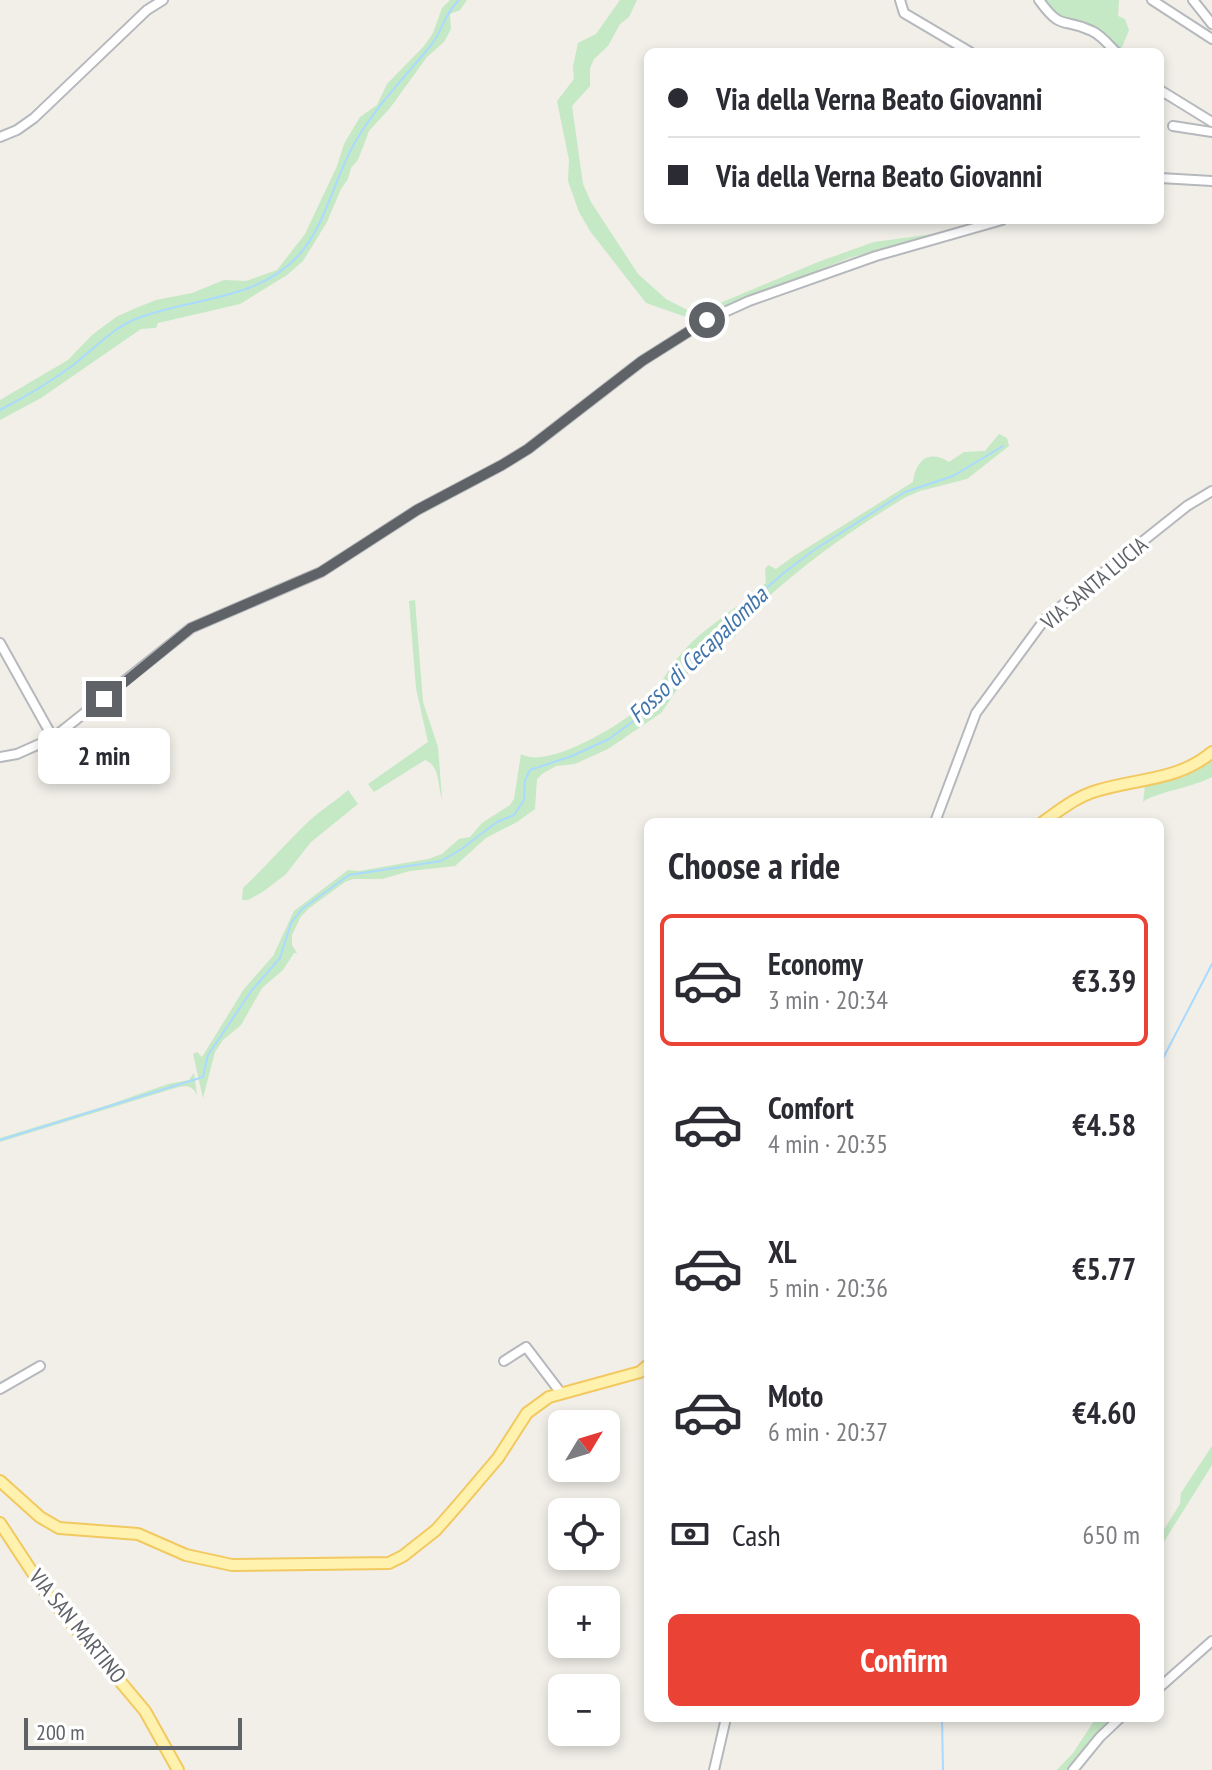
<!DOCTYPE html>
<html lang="en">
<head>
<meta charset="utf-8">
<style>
	body { margin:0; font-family:"PT Sans Narrow",sans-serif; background:#f2f2f3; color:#2b2b33; height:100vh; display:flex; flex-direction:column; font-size:30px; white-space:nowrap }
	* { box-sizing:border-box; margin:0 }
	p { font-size:26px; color:#7c7c81 }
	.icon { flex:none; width:44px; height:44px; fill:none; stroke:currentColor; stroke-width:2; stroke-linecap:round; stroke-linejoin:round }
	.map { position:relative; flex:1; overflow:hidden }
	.drawer { position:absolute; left:644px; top:818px; width:520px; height:904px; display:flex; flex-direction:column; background:#fff; border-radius:12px; box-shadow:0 4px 12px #0003 }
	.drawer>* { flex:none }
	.guide { position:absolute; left:644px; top:48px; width:520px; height:176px; border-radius:12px; box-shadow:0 4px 12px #0003; display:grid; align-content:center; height:176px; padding:0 24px; background:#fff }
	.needle { width:52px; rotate:52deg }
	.tools { position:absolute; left:548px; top:1410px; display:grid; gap:16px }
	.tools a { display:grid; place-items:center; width:72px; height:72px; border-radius:12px; background:#fff; box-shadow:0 4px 12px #0003; font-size:40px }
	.scale { position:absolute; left:24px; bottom:20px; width:218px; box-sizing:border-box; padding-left:8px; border:4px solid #5f6368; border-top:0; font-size:22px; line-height:28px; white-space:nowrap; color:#5f6368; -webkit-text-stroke:6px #fff; paint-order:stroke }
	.end { position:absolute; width:36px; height:36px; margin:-18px; border:10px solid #5f6368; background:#fff; box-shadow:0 0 0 4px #fff }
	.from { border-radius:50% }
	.bubble { position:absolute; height:56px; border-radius:12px; background:#fff; box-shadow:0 4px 12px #0003; font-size:26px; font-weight:800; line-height:56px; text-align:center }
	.guide b { display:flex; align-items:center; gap:28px; height:76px; font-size:30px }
	.guide b+b { border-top:2px solid #e1e1e2 }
	.guide i { width:20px; height:20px; background:#2b2b33 }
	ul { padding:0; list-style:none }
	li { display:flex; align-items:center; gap:24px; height:132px; margin:0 16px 12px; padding:0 8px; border:4px solid transparent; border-radius:12px }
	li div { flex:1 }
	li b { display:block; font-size:30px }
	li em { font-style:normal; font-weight:800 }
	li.active { border-color:#ea4335 }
	li>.icon { width:72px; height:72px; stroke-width:1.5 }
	h2 { padding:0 24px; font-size:36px; line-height:96px }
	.pay { display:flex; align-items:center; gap:20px; height:88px; padding:0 24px; font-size:30px }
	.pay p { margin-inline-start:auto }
	.cta { display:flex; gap:16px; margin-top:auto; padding:16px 24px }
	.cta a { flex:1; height:92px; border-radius:12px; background:#ea4335; color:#fff; font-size:32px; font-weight:800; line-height:92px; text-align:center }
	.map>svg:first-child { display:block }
</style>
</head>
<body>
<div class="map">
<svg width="1212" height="1770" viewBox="0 0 1212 1770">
	<rect width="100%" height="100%" fill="#f1efe8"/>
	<!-- green -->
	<g fill="#c5e8c5">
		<polygon points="450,0 467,0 460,10 450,14 451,29 444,42 427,57 390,108 369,131 358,160 351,168 348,179 341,189 327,222 303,261 287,275 240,304 158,323 156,328 141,329 41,398 0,420 0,400 68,360 92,335 116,317 136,308 156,300 192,293 224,280 246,281 277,270 305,234 337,166 344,144 360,117 377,105 387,84 424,46 433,33 442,8"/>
		<polygon points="620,0 637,0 629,17 620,24 608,46 594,59 590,68 590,86 572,106 583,184 591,202 638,274 666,299 691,312 701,311 818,262 874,242 940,233 849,258 703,317 689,318 646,303 590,231 579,212 568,181 569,160 557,101 574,79 573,66 578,43 596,34"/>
		<polygon points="1041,0 1119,0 1118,16 1125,19 1129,30 1120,52 1093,28 1061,21"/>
		<path d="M999 434 1007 438 1009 446 967 479 920 491 906 497C844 534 788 575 738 626L735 637 718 641 704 650 661 713 608 749 575 764 556 766 542 774 537 779 535 809 517 822 486 838 455 866 410 871 382 879H353L345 882 308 909 300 918 292 935V945L297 953H294L283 970 262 988 241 1025 223 1040 215 1052 203 1098 193 1054 197 1052 202 1057 244 989 273 956 294 911 348 870 359 871 428 859 442 854 459 839 470 837 482 823 510 805 514 799 521 754C547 770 620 725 641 707 660 689 670 663 690 644 714 621 742 605 766 583L765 569 768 565 776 569 794 556 913 482C916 461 928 449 949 462L964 452 985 451Z"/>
		<path d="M415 600 423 702 438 747 442 799C437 784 441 767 425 760L374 792 368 784 428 742 416 688 409 601Z"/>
		<path d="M1212 759V777C1194 787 1153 793 1143 802L1145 786 1183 777Z"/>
		<path d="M348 790 358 804 311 842 286 874 264 891 248 900H242L243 888C266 866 286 843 309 821 321 810 336 801 348 790Z"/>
		<path d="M194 1073 197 1095C191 1083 183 1086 172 1089L0 1142V1138L108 1105 168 1084 189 1080Z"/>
		<polygon points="1212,1446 1212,1465 1160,1548 1160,1536 1180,1504 1181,1493"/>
		<polygon points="1096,1718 1117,1718 1071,1770 1057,1770 1073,1753"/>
	</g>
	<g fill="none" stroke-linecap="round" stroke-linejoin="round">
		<!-- stream -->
		<g stroke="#aadaff" stroke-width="2">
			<path d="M0 410C25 397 50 382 72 366 96 348 112 327 141 317 192 298 257 300 297 257 325 227 334 180 354 144 375 107 405 77 432 44 443 29 445 13 459 0"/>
			<polyline points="1160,1064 1212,964"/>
			<polyline points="0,1140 203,1077 208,1055 252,990 280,958 291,923 302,909 349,875 441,861 460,850 497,822 514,815 524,800 525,780 530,770 572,756 609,739 640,716 657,702 703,643 785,572 814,550 905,492 953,476 1003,446"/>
			<polyline points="942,1718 943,1770"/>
		</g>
		<!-- minor casing -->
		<g stroke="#b5b8bc" stroke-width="12">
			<g id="minor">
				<polyline points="900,0 904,13 970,52"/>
				<path d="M1039 0C1062 32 1063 17 1092 31 1101 35 1109 45 1116 52"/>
				<polyline points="1152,0 1212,39"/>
				<polyline points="1193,0 1212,24"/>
				<polyline points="1160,90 1212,122"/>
				<polyline points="1173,126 1212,132"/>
				<polyline points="0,137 17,130 34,118 147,10 163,0"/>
				<polyline points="1160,178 1212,181"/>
				<polyline points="0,643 53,738"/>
				<polyline points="0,757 17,754 53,738 191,628 321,572 417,510 502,465 528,449 642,361 707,320 749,301 876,256 1002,220"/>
				<polyline points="935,822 976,713 1045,619 1187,506 1212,491"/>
				<polyline points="504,1361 526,1347 561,1393"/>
				<polyline points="0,1389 40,1366"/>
				<polyline points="1160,1687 1212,1641"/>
				<polyline points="714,1770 726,1718"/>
				<polyline points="1073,1770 1100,1737 1120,1718"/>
			</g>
		</g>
		<!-- major casing -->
		<g stroke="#f2c960" stroke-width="14">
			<g id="major">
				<path d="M1043 822C1060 810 1076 797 1096 791 1137 778 1178 781 1212 752"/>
				<polyline points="0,1481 40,1517 59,1528 138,1534 186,1555 232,1565 389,1563 403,1556 436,1530 458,1505 498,1458 527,1413 549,1397 640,1372 648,1365"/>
				<polyline points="0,1523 46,1593 145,1711 178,1770"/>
			</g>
		</g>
		<!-- minor -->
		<use href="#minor" stroke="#fff" stroke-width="8"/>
		<!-- major -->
		<use href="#major" stroke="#fff2af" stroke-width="10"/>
	</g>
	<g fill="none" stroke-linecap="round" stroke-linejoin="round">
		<!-- route -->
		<polyline stroke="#5f6368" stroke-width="10" points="104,699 191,628 321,572 417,510 502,465 528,449 642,361 707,320"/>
	</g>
	<g text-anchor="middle" stroke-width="7" stroke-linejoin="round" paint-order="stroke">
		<!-- street labels -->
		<g font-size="22" fill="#5f6368" stroke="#fff">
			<text transform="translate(1094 583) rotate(-40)" y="8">VIA SANTA LUCIA</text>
			<text transform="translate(78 1626) rotate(51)" y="8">VIA SAN MARTINO</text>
		</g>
		<!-- water labels -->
		<g font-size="24" font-style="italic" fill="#4174aa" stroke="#fff">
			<text transform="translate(698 655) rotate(-44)" y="8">Fosso di Cecapalomba</text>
		</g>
	</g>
</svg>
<div class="tools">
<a><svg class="needle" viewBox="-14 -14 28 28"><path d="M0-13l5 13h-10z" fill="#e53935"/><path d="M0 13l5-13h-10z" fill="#7c7c81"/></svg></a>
<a><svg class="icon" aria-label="locate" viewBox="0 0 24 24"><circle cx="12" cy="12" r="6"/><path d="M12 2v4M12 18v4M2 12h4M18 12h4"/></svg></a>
<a>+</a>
<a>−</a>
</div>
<div class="scale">200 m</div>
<i class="end from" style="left:707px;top:320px"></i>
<i class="end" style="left:104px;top:699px"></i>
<div class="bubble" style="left:38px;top:728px;width:132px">2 min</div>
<div class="guide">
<b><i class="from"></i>Via della Verna Beato Giovanni</b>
<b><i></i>Via della Verna Beato Giovanni</b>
</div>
<section class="drawer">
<h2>Choose a ride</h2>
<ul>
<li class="active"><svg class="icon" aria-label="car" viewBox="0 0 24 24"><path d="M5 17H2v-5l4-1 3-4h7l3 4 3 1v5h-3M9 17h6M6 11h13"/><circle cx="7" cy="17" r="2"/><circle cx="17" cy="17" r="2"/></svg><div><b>Economy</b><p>3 min · 20:34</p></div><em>€3.39</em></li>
<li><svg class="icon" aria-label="car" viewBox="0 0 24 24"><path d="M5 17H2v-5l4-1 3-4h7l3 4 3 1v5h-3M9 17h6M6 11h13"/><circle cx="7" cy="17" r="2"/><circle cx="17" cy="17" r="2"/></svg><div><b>Comfort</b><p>4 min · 20:35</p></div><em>€4.58</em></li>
<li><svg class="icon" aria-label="car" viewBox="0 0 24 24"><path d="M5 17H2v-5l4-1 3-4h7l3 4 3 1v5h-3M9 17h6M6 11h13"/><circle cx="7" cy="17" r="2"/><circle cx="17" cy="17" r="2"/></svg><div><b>XL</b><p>5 min · 20:36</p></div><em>€5.77</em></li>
<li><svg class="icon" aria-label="car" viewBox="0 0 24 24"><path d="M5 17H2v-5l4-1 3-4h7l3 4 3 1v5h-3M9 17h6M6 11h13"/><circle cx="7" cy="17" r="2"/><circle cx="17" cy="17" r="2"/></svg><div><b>Moto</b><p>6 min · 20:37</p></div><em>€4.60</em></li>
</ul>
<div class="pay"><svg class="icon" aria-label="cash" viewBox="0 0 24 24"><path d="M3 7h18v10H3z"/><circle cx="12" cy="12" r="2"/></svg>Cash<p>650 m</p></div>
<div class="cta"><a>Confirm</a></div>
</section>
</div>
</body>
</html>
